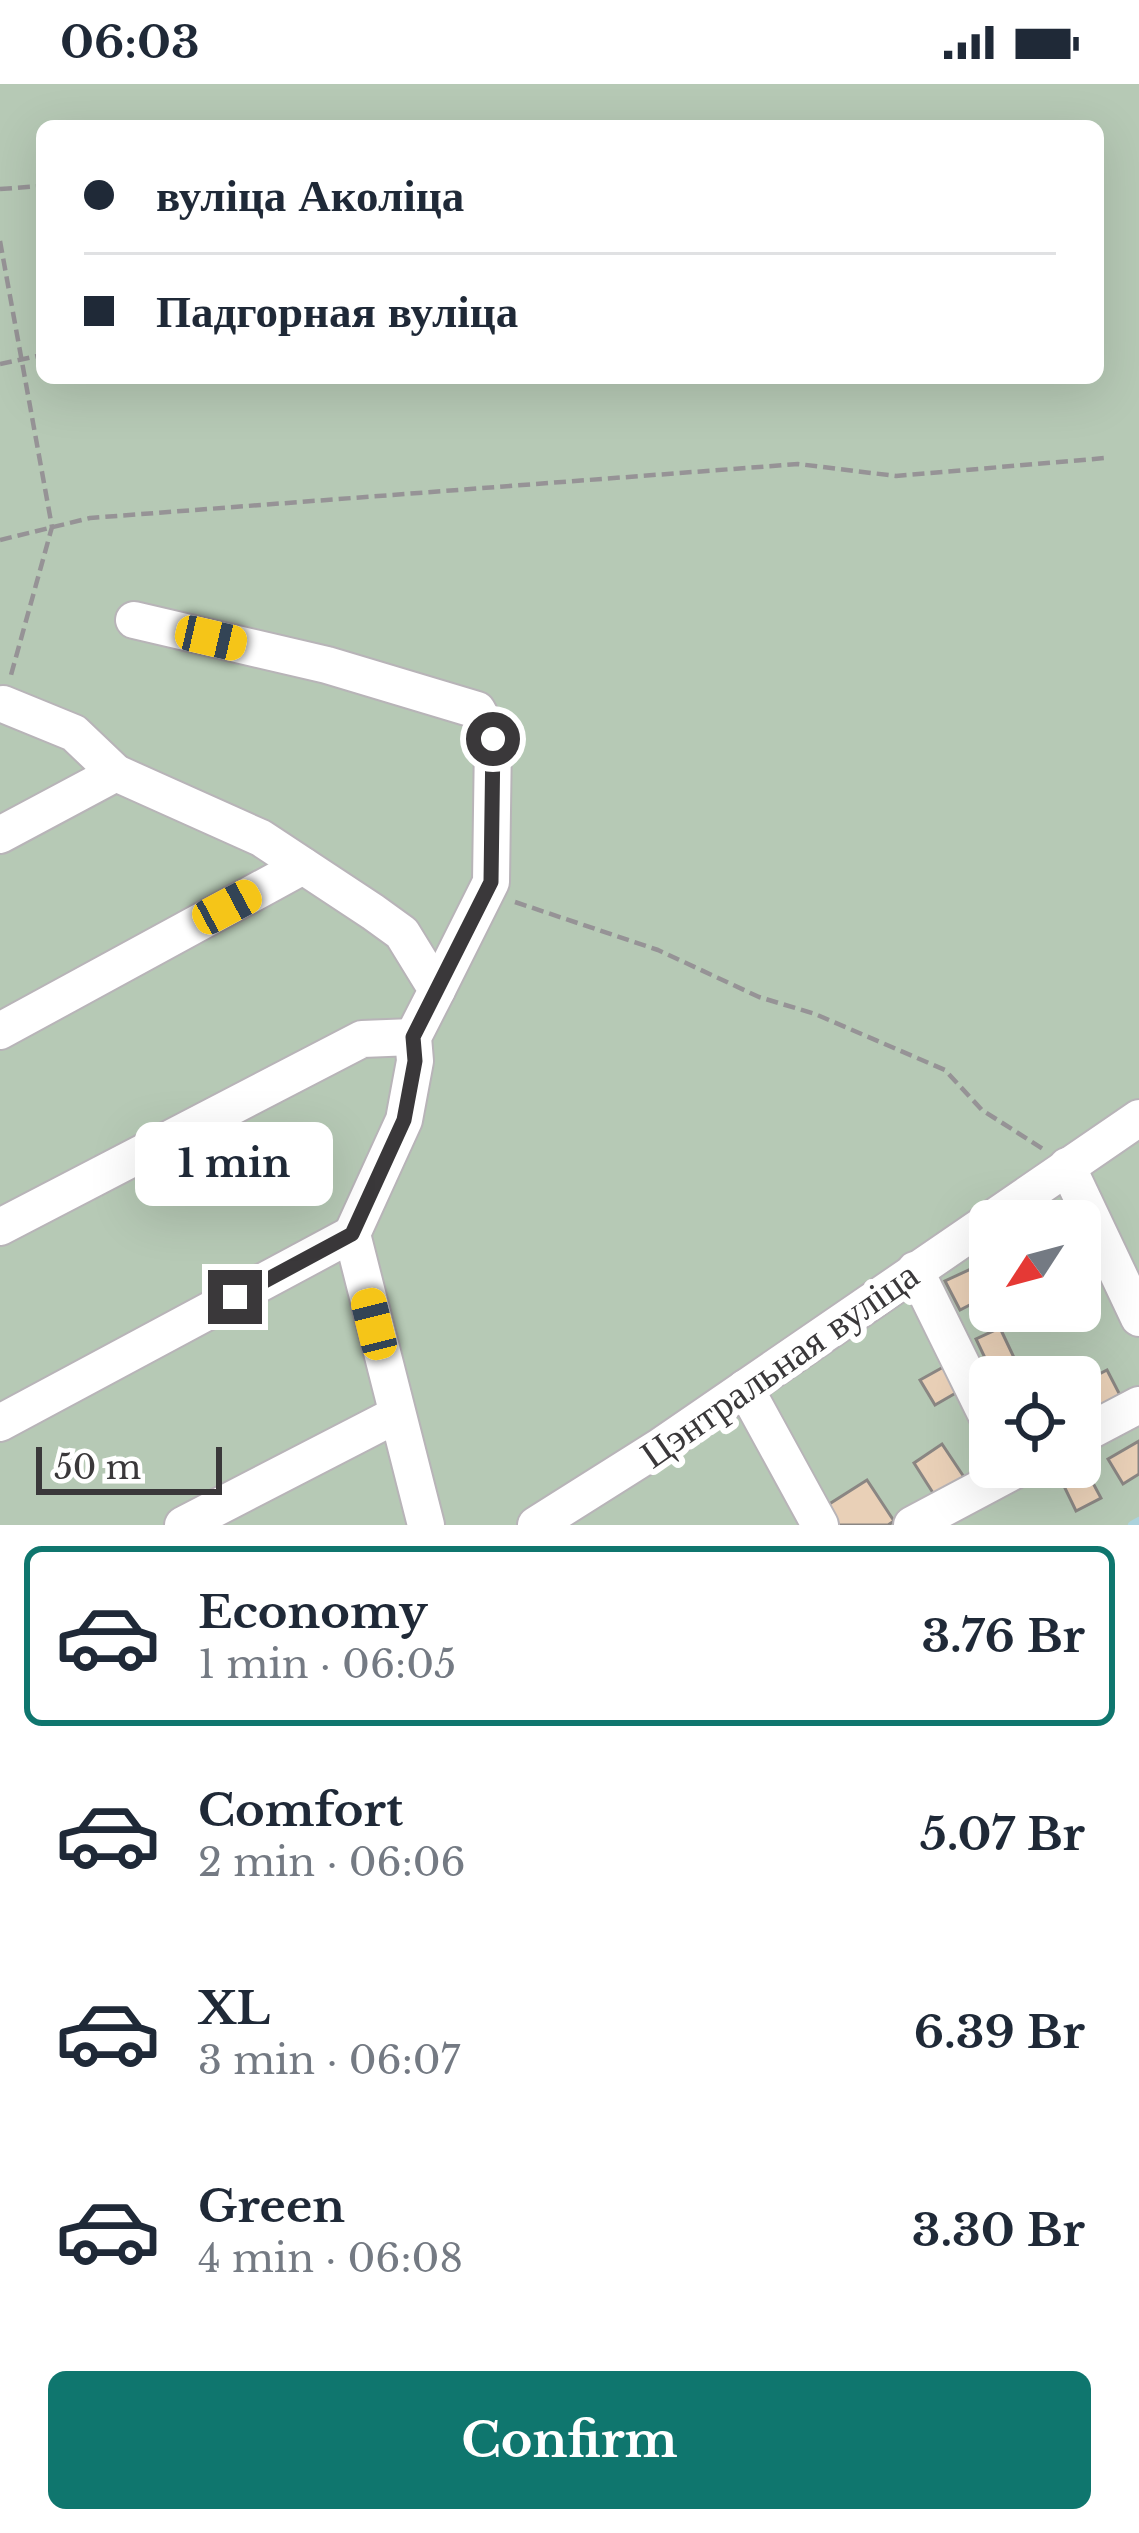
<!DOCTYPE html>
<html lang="en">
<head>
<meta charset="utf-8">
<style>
	body { margin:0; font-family:"Libre Baskerville",serif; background:#f6f6f7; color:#1f2937; height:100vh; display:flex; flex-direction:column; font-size:45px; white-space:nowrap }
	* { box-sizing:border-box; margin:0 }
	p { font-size:39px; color:#747a83 }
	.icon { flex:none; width:66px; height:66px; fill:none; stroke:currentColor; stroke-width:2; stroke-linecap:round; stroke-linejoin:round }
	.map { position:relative; height:1441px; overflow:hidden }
	.sheet { display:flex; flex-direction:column; background:#fff; flex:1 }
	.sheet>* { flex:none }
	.banner { position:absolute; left:36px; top:36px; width:1068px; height:264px; border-radius:18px; box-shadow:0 12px 48px #0002; display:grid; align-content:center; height:264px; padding:0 48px; background:#fff }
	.needle { width:78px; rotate:234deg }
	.buttons { position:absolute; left:969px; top:1116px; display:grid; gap:24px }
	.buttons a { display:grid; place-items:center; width:132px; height:132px; border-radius:18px; background:#fff; box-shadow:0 12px 48px #0002; font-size:60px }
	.scale { position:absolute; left:36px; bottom:30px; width:186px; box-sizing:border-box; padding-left:12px; border:6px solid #3a383a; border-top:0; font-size:33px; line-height:42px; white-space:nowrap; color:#3a383a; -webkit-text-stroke:9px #fff; paint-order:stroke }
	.end { position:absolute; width:54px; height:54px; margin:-27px; border:15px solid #3a383a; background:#fff; box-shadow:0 0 0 6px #fff }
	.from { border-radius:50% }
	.bubble { position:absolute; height:84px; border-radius:18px; background:#fff; box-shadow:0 12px 48px #0002; font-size:39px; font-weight:800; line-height:84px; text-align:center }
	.car { position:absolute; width:36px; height:72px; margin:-36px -18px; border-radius:15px; box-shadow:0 0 9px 3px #0007; background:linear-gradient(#f5c518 24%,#345 0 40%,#f5c518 0 76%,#345 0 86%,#f5c518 0) }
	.banner b { display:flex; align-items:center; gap:42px; height:114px; font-size:45px }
	.banner b+b { border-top:3px solid #e0e1e3 }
	.banner i { width:30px; height:30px; background:#1f2937 }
	ul { padding:21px 0 0; list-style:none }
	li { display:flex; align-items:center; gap:36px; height:180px; margin:0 24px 18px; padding:0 24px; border:6px solid transparent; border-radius:18px }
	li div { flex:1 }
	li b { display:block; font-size:45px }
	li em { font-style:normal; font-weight:800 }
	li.on { border-color:#0f766e }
	li>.icon { width:108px; height:108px; stroke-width:1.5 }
	.button { display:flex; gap:24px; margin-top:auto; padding:24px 48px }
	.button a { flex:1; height:138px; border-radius:18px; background:#0f766e; color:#fff; font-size:48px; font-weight:800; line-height:138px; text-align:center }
	.status { display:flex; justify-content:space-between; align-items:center; height:84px; padding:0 60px; background:#fff; direction:ltr }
	.status svg { height:33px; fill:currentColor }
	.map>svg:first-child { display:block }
</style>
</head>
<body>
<div class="status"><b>06:03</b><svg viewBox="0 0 49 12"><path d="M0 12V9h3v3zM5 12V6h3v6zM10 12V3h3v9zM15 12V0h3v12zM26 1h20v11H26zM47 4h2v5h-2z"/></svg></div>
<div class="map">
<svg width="1139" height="1441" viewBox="0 0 1139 1441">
	<rect width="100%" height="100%" fill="#f7f3f7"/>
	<!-- green -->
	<path fill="#b6c9b5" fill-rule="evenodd" d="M0 0H1139V1441H0ZM42 42H1098V294H42ZM990 1137H1080V1227H990ZM990 1293H1080V1383H990Z"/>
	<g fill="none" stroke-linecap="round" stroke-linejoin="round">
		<!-- stream -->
		<polyline stroke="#abd2dc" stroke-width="8" points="1132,1441 1139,1437"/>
	</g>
	<!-- building -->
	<g fill="#e9d0b7" stroke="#8a8683" stroke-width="3">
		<polygon points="973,1184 987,1212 960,1226 945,1197"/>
		<polygon points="1000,1244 1018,1282 994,1293 976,1255"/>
		<polygon points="947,1281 961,1306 935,1321 920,1296"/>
		<polygon points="1107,1286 1122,1315 1096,1328 1082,1299"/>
		<polygon points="1139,1357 1139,1390 1123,1400 1108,1375"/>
		<polygon points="942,1360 964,1393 935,1412 914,1379"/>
		<polygon points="1086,1386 1101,1414 1076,1427 1062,1398"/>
		<polygon points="867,1396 894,1437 888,1441 834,1441 823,1424"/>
	</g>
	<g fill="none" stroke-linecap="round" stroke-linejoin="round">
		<!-- minor casing -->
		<g stroke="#b8b4b8" stroke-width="40">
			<g id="minor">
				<polyline points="134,536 327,581 477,626 493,655 491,798 437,906"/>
				<polyline points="3,620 74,649 116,689 261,754 373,828 402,849 437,906 413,953 415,977 404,1036 352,1150 426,1441"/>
				<polyline points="0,751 116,689"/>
				<polyline points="0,947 303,782"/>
				<polyline points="1067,1082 1139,1234"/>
				<polyline points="0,1143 362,955 413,953"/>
				<polyline points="915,1186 990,1338"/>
				<polyline points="745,1304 820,1441"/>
				<polyline points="0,1339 352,1150"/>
				<polyline points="1080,1352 1139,1321"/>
				<polyline points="183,1441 396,1331"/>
				<polyline points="536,1441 658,1364 1139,1034"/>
				<polyline points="912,1441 1021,1383"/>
			</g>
		</g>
		<!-- path -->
		<g stroke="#969396" stroke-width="4.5" stroke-dasharray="12 6" stroke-linecap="butt">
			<polyline points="0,105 42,102"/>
			<polyline points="0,157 52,443 11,591"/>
			<polyline points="0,280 42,271"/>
			<polyline points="0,456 90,434 798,380 896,392 1105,374"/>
			<polyline points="515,818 658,866 759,913 815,930 945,986 982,1026 1043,1065"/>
		</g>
		<!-- minor -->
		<use href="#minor" stroke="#fff" stroke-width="36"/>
	</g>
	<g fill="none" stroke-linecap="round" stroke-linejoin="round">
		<!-- route -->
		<polyline stroke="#3a383a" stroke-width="15" points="235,1213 352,1150 404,1036 415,977 413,953 491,798 493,655"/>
	</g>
	<g text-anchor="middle" stroke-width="12" stroke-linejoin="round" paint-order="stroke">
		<!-- street labels -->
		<g font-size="39" fill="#3a383a" stroke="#fff">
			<text transform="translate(779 1280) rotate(-35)" y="14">Цэнтральная вуліца</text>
		</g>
	</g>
</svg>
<div class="buttons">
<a><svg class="needle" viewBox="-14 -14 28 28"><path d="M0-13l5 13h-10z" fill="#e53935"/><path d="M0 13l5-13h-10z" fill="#747a83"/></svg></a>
<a><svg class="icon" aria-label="locate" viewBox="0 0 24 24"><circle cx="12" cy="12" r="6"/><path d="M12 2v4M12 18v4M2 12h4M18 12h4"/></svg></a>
</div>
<div class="scale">50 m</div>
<i class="end from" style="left:493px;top:655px"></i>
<i class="end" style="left:235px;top:1213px"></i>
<div class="bubble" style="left:135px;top:1038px;width:198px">1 min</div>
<i class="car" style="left:211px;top:554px;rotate:103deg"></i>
<i class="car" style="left:227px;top:823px;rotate:62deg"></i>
<i class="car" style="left:374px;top:1240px;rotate:346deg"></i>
<div class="banner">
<b><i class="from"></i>вуліца Аколіца</b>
<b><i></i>Падгорная вуліца</b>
</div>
</div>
<section class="sheet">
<ul>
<li class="on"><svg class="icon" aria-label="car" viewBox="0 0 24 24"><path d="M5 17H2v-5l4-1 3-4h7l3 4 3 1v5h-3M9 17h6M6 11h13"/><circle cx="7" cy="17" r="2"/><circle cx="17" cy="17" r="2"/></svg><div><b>Economy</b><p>1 min · 06:05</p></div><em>3.76 Br</em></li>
<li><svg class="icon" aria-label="car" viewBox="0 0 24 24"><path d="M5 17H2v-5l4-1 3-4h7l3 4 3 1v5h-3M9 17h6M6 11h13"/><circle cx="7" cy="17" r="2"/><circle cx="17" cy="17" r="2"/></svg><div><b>Comfort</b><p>2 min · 06:06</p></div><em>5.07 Br</em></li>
<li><svg class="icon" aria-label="car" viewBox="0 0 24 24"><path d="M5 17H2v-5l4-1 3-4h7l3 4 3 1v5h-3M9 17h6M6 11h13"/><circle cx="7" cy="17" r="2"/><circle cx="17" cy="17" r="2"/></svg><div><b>XL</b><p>3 min · 06:07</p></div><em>6.39 Br</em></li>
<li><svg class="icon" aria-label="car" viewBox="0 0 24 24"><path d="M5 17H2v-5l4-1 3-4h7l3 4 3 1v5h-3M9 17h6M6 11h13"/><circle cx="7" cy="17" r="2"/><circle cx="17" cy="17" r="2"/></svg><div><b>Green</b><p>4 min · 06:08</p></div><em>3.30 Br</em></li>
</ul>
<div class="button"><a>Confirm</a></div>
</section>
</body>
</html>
